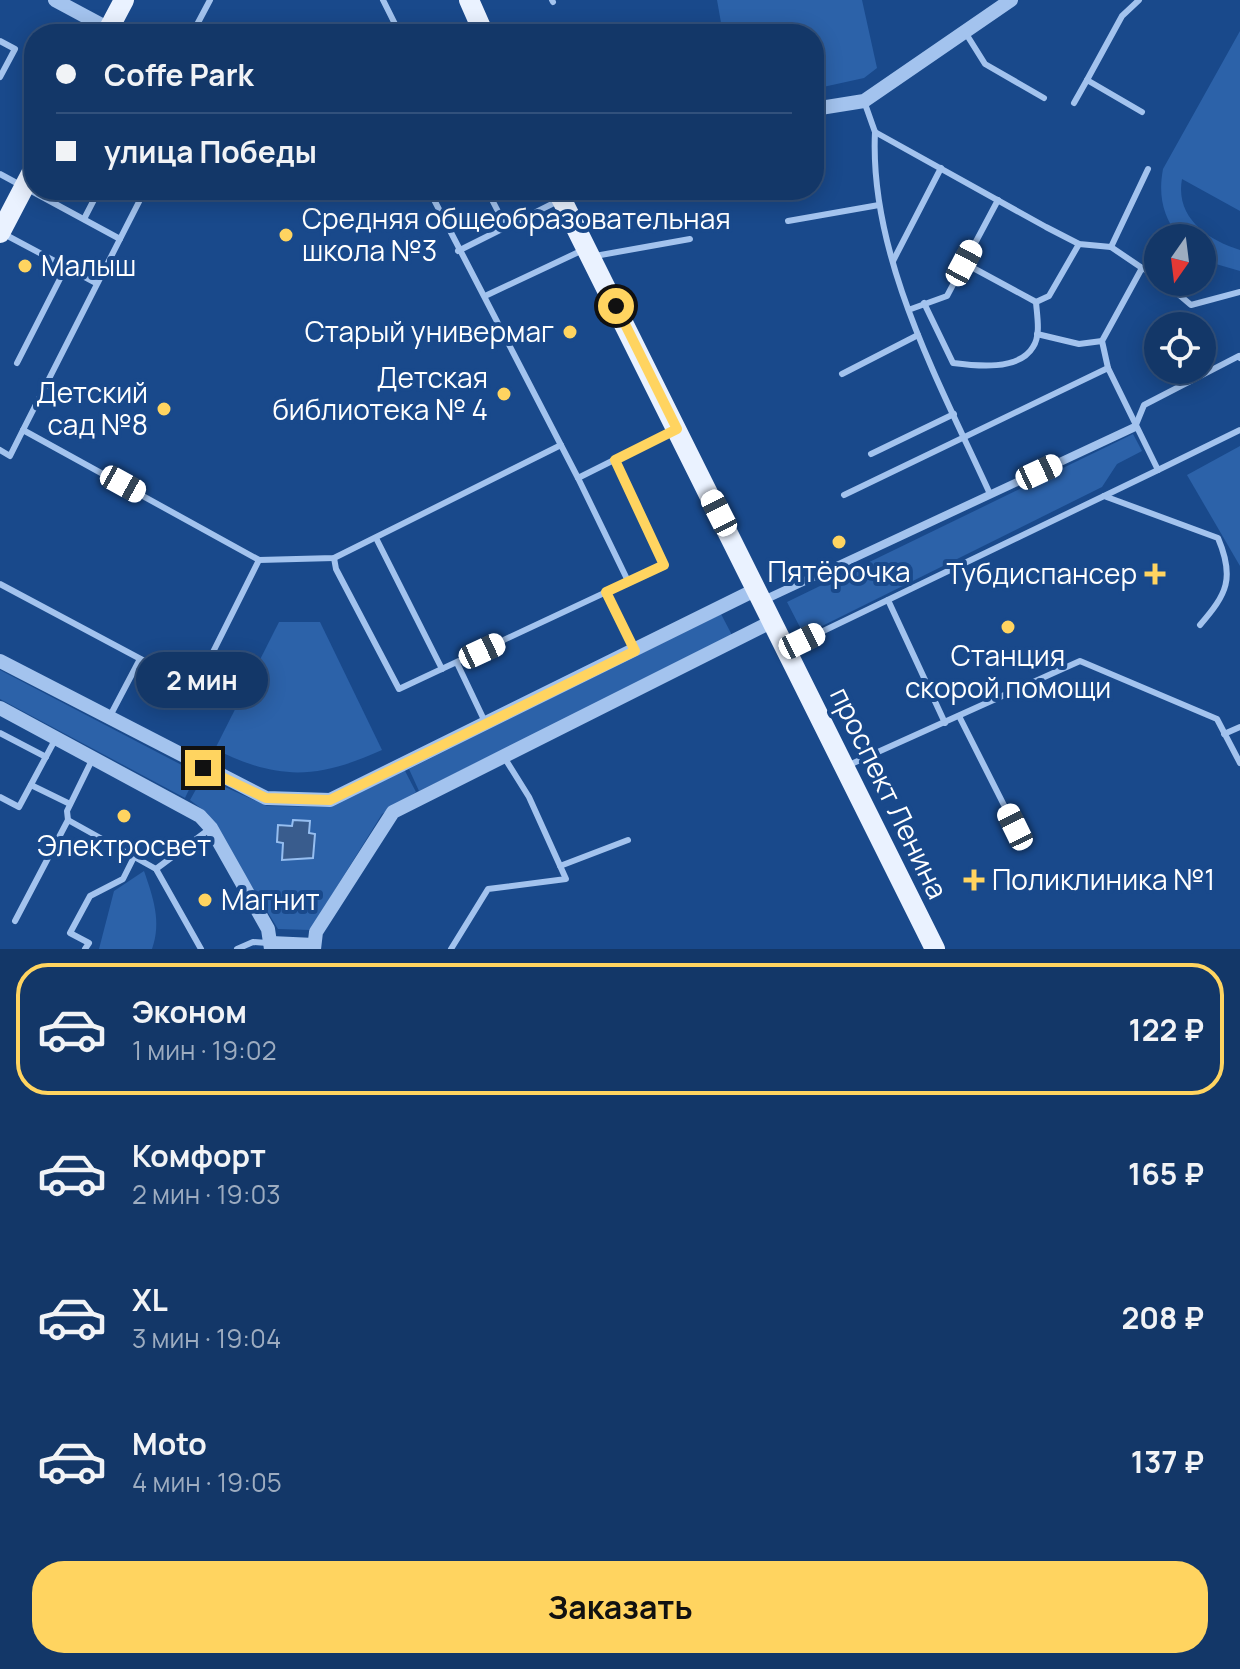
<!DOCTYPE html>
<html lang="ru">
<head>
<meta charset="utf-8">
<style>
	body { margin:0; font-family:Manrope,sans-serif; background:#1c3f6e; color:#f1f3f6; height:100vh; display:flex; flex-direction:column; font-size:30px; white-space:nowrap }
	* { box-sizing:border-box; margin:0 }
	p { font-size:26px; color:#9dacc0 }
	.icon { flex:none; width:44px; height:44px; fill:none; stroke:currentColor; stroke-width:2; stroke-linecap:round; stroke-linejoin:round }
	.map { position:relative; height:949px; overflow:hidden }
	.drawer { display:flex; flex-direction:column; background:#133768; flex:1 }
	.drawer>* { flex:none }
	.top-card { position:absolute; left:24px; top:24px; width:800px; height:176px; border-radius:32px; box-shadow:0 4px 20px #0003,0 0 0 2px #32517c; display:grid; align-content:center; height:176px; padding:0 32px; background:#133768 }
	.needle { width:52px; rotate:194deg }
	.fabs { position:absolute; left:1144px; top:224px; display:grid; gap:16px }
	.fabs a { display:grid; place-items:center; width:72px; height:72px; border-radius:50%; background:#133768; box-shadow:0 4px 20px #0003,0 0 0 2px #32517c; font-size:40px }
	.end { position:absolute; width:36px; height:36px; margin:-18px; border:10px solid #ffd460; background:#111; box-shadow:0 0 0 4px #111 }
	.from { border-radius:50% }
	.bubble { position:absolute; height:56px; border-radius:28px; background:#133768; box-shadow:0 4px 20px #0003,0 0 0 2px #32517c; font-size:26px; font-weight:700; line-height:56px; text-align:center }
	.car { position:absolute; width:24px; height:48px; margin:-24px -12px; border-radius:10px; box-shadow:0 0 6px 2px #0007; background:linear-gradient(#fff 24%,#345 0 40%,#fff 0 76%,#345 0 86%,#fff 0) }
	.top-card b { display:flex; align-items:center; gap:28px; height:76px; font-size:30px }
	.top-card b+b { border-top:2px solid #32517c }
	.top-card i { width:20px; height:20px; background:#f1f3f6 }
	ul { padding:14px 0 0; list-style:none }
	li { display:flex; align-items:center; gap:24px; height:132px; margin:0 16px 12px; padding:0 16px; border:4px solid transparent; border-radius:32px }
	li div { flex:1 }
	li b { display:block; font-size:30px }
	li em { font-style:normal; font-weight:700 }
	li.current { border-color:#ffd460 }
	li>.icon { width:72px; height:72px; stroke-width:1.5 }
	.cta { display:flex; gap:16px; margin-top:auto; padding:16px 32px }
	.cta a { flex:1; height:92px; border-radius:32px; background:#ffd460; color:#111; font-size:32px; font-weight:700; line-height:92px; text-align:center }
	.map>svg:first-child { display:block }
</style>
</head>
<body>
<div class="map">
<svg width="1240" height="949" viewBox="0 0 1240 949">
	<rect width="100%" height="100%" fill="#19498b"/>
	<!-- green -->
	<g fill="#2c62a9">
		<polygon points="717,0 862,0 877,68 864,78 814,89 814,34 723,34"/>
		<path d="M1240 31V211L1182 179C1175 217 1207 240 1240 250V271L1202 260V238H1179C1163 216 1158 196 1163 169Z"/>
		<polygon points="1133,434 1142,451 1117,464 1102,487 804,635 787,602"/>
		<polygon points="1240,446 1240,566 1187,475"/>
		<polygon points="721,614 733,637 419,791 409,769"/>
		<path d="M279 622H320L382 750C318 779 278 781 215 749Z"/>
		<polygon points="0,670 197,773 185,798 0,699"/>
		<polygon points="404,769 416,792 382,814 310,930 278,929 207,813 190,800 203,777 267,806 327,807"/>
		<path d="M144 871C153 897 162 922 152 949H99L114 891Z"/>
	</g>
	<!-- water -->
	<polygon fill="#395c8d" stroke="#96bef0" stroke-width="2" points="293,820 310,821 309,833 315,834 313,858 282,860 283,843 277,842 278,825 292,826"/>
	<g fill="none" stroke-linecap="round" stroke-linejoin="round">
		<!-- service -->
		<g stroke="#a3c3ee" stroke-width="6">
			<polyline points="383,0 400,34"/>
			<polyline points="552,0 553,2"/>
			<polyline points="1139,0 1122,16 1087,80 1142,112"/>
			<polyline points="965,32 985,64 1044,98"/>
			<polyline points="192,34 210,0"/>
			<polyline points="0,41 15,49 0,77"/>
			<polyline points="864,101 875,132 1046,227 1079,244 1111,247 1142,268 1102,341 1108,368"/>
			<polyline points="1074,103 1087,80"/>
			<path d="M875 132C869 256 940 384 990 494"/>
			<polyline points="0,174 120,239 23,430"/>
			<polyline points="429,190 578,478 674,430"/>
			<polyline points="487,190 506,227 558,201"/>
			<polyline points="84,219 99,190"/>
			<polyline points="788,221 879,205"/>
			<polyline points="4,234 96,283"/>
			<polyline points="120,239 145,190"/>
			<polyline points="1111,247 1148,169"/>
			<polyline points="458,251 506,227"/>
			<polyline points="595,256 690,239"/>
			<polyline points="893,261 941,168"/>
			<polyline points="964,263 1036,302 1049,296 1079,244"/>
			<polyline points="1142,268 1158,277"/>
			<polyline points="1164,282 1191,305 1240,292"/>
			<polyline points="485,296 583,250"/>
			<path d="M924 303 953 363C976 366 1019 371 1033 347 1041 335 1037 316 1036 302"/>
			<polyline points="911,309 947,296 998,200"/>
			<polyline points="1037,334 1079,344 1102,341"/>
			<polyline points="17,363 66,267"/>
			<polyline points="842,374 918,335"/>
			<polyline points="1135,427 1144,405 1239,356 1240,358"/>
			<polyline points="0,450 10,456 23,430 259,560 334,558 561,445"/>
			<polyline points="871,454 954,414"/>
			<polyline points="578,478 628,581"/>
			<polyline points="844,495 1108,368 1158,470 1240,430"/>
			<polyline points="1104,496 1158,470"/>
			<polyline points="377,540 442,669"/>
			<polyline points="334,558 336,569 399,689 664,565 615,460"/>
			<polyline points="0,584 195,688 259,560"/>
			<polyline points="606,592 633,648"/>
			<polyline points="888,600 945,723"/>
			<path d="M790 647 1104 496 1218 538C1235 578 1227 594 1200 625"/>
			<polyline points="457,663 486,724"/>
			<polyline points="110,716 140,659"/>
			<polyline points="959,716 1015,827"/>
			<polyline points="0,733 46,757"/>
			<polyline points="1224,734 1240,727"/>
			<polyline points="849,765 1080,661 1217,719 1240,763"/>
			<polyline points="31,785 70,804"/>
			<polyline points="0,797 19,807 56,738"/>
			<polyline points="68,820 67,811 93,758"/>
			<polyline points="560,866 628,840"/>
			<polyline points="156,869 211,828"/>
			<polyline points="15,921 68,820 156,869 201,949"/>
			<polyline points="85,949 89,943 70,933 90,896 123,879 134,857"/>
			<polyline points="237,949 253,942 268,943"/>
			<polyline points="451,949 488,889 566,879 529,797 504,757"/>
		</g>
		<!-- minor -->
		<polyline stroke="#a3c3ee" stroke-width="8" points="764,600 1135,427"/>
		<!-- tertiary -->
		<g stroke="#a3c3ee" stroke-width="14">
			<polyline points="55,0 109,29"/>
			<polyline points="814,109 864,101 1011,0"/>
			<polyline points="0,661 266,798 330,800 757,589"/>
			<polyline points="0,708 200,816 211,828 268,929 271,949"/>
			<polyline points="271,943 314,945"/>
			<polyline points="314,949 316,932 393,812 773,621"/>
		</g>
		<!-- primary -->
		<g stroke="#eaf2ff" stroke-width="20">
			<polyline points="469,0 484,34"/>
			<polyline points="106,34 124,0"/>
			<polyline points="557,190 935,949"/>
			<polyline points="0,233 34,168"/>
		</g>
	</g>
	<g fill="none" stroke-linecap="round" stroke-linejoin="round">
		<!-- route -->
		<polyline stroke="#ffd460" stroke-width="10" points="203,768 266,798 330,800 635,651 606,592 664,565 615,460 677,429 616,306"/>
	</g>
	<!-- markers -->
	<g fill="#ffd460" stroke="#19498b" stroke-width="3">
		<circle cx="286" cy="235" r="8"/>
		<circle cx="25" cy="266" r="8"/>
		<circle cx="570" cy="332" r="8"/>
		<circle cx="504" cy="394" r="8"/>
		<circle cx="164" cy="409" r="8"/>
		<circle cx="839" cy="542" r="8"/>
		<path d="M1151 562h8v8h8v8h-8v8h-8v-8h-8v-8h8z"/>
		<circle cx="1008" cy="627" r="8"/>
		<circle cx="124" cy="816" r="8"/>
		<path d="M970 868h8v8h8v8h-8v8h-8v-8h-8v-8h8z"/>
		<circle cx="205" cy="900" r="8"/>
	</g>
	<g text-anchor="middle" stroke-width="8" stroke-linejoin="round" paint-order="stroke">
		<!-- poi labels -->
		<g font-size="28" fill="#fff" stroke="#19498b" text-anchor="start">
			<text x="302" y="229">Средняя общеобразовательная<tspan x="302" dy="32">школа №3</tspan></text>
			<text x="41" y="276">Малыш</text>
			<text x="554" y="342" text-anchor="end">Старый универмаг</text>
			<text x="488" y="388" text-anchor="end">Детская<tspan x="488" dy="32">библиотека № 4</tspan></text>
			<text x="148" y="403" text-anchor="end">Детский<tspan x="148" dy="32">сад №8</tspan></text>
			<text x="839" y="582" text-anchor="middle">Пятёрочка</text>
			<text x="1137" y="584" text-anchor="end">Тубдиспансер</text>
			<text x="1008" y="666" text-anchor="middle">Станция<tspan x="1008" dy="32">скорой помощи</tspan></text>
			<text x="124" y="856" text-anchor="middle">Электросвет</text>
			<text x="992" y="890">Поликлиника №1</text>
			<text x="221" y="910">Магнит</text>
		</g>
		<!-- street labels -->
		<g font-size="28" fill="#fff" stroke="#19498b">
			<text transform="translate(889 793) rotate(64)" y="10">проспект Ленина</text>
		</g>
	</g>
</svg>
<div class="fabs">
<a><svg class="needle" viewBox="-14 -14 28 28"><path d="M0-13l5 13h-10z" fill="#e53935"/><path d="M0 13l5-13h-10z" fill="#9dacc0"/></svg></a>
<a><svg class="icon" aria-label="locate" viewBox="0 0 24 24"><circle cx="12" cy="12" r="6"/><path d="M12 2v4M12 18v4M2 12h4M18 12h4"/></svg></a>
</div>
<i class="end from" style="left:616px;top:306px"></i>
<i class="end" style="left:203px;top:768px"></i>
<div class="bubble" style="left:136px;top:652px;width:132px">2 мин</div>
<i class="car" style="left:964px;top:263px;rotate:28deg"></i>
<i class="car" style="left:1039px;top:472px;rotate:65deg"></i>
<i class="car" style="left:123px;top:484px;rotate:119deg"></i>
<i class="car" style="left:719px;top:513px;rotate:333deg"></i>
<i class="car" style="left:802px;top:641px;rotate:64deg"></i>
<i class="car" style="left:482px;top:651px;rotate:65deg"></i>
<i class="car" style="left:1015px;top:827px;rotate:334deg"></i>
<div class="top-card">
<b><i class="from"></i>Coffe Park</b>
<b><i></i>улица Победы</b>
</div>
</div>
<section class="drawer">
<ul>
<li class="current"><svg class="icon" aria-label="car" viewBox="0 0 24 24"><path d="M5 17H2v-5l4-1 3-4h7l3 4 3 1v5h-3M9 17h6M6 11h13"/><circle cx="7" cy="17" r="2"/><circle cx="17" cy="17" r="2"/></svg><div><b>Эконом</b><p>1 мин · 19:02</p></div><em>122 ₽</em></li>
<li><svg class="icon" aria-label="car" viewBox="0 0 24 24"><path d="M5 17H2v-5l4-1 3-4h7l3 4 3 1v5h-3M9 17h6M6 11h13"/><circle cx="7" cy="17" r="2"/><circle cx="17" cy="17" r="2"/></svg><div><b>Комфорт</b><p>2 мин · 19:03</p></div><em>165 ₽</em></li>
<li><svg class="icon" aria-label="car" viewBox="0 0 24 24"><path d="M5 17H2v-5l4-1 3-4h7l3 4 3 1v5h-3M9 17h6M6 11h13"/><circle cx="7" cy="17" r="2"/><circle cx="17" cy="17" r="2"/></svg><div><b>XL</b><p>3 мин · 19:04</p></div><em>208 ₽</em></li>
<li><svg class="icon" aria-label="car" viewBox="0 0 24 24"><path d="M5 17H2v-5l4-1 3-4h7l3 4 3 1v5h-3M9 17h6M6 11h13"/><circle cx="7" cy="17" r="2"/><circle cx="17" cy="17" r="2"/></svg><div><b>Moto</b><p>4 мин · 19:05</p></div><em>137 ₽</em></li>
</ul>
<div class="cta"><a>Заказать</a></div>
</section>
</body>
</html>
